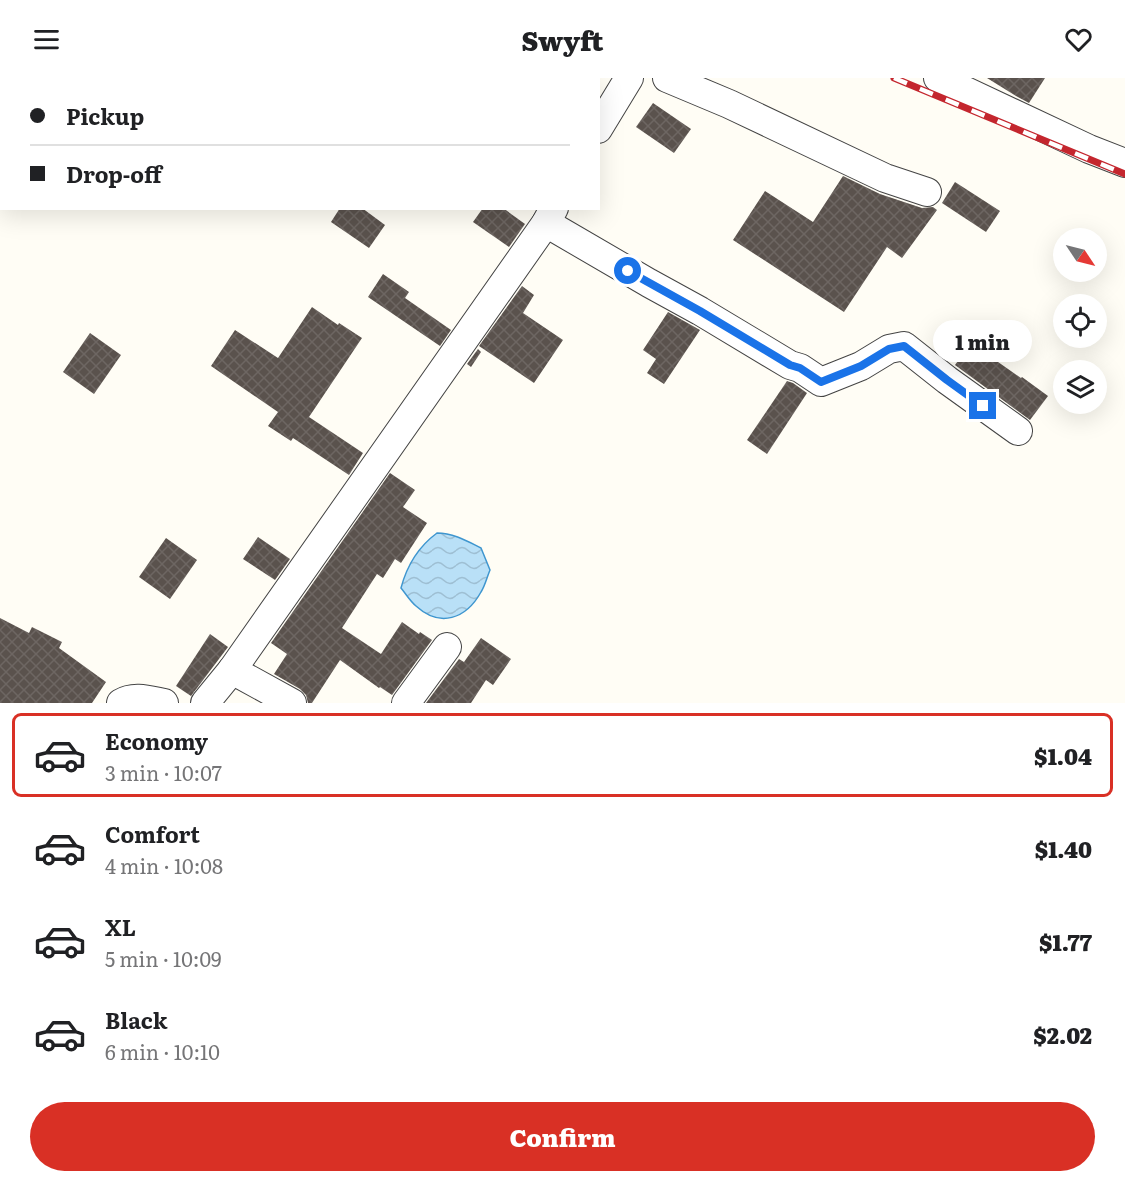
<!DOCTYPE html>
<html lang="en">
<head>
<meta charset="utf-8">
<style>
	body { margin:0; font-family:Literata,serif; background:#f2f2f2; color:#202124; height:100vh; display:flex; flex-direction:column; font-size:22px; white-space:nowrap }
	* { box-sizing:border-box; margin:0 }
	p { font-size:20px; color:#757577 }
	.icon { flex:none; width:33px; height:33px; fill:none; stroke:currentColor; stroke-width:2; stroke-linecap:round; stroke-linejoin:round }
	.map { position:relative; height:625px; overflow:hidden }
	.drawer { display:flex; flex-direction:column; background:#fff; flex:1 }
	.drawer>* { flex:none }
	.top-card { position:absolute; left:0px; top:0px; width:600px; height:132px; box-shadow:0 6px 24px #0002; display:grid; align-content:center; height:132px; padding:0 30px; background:#fff }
	.needle { width:39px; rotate:125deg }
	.controls { position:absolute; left:1053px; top:150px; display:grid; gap:12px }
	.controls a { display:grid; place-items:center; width:54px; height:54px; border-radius:50%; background:#fff; box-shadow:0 6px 24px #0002; font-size:30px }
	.end { position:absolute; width:27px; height:27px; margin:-14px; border:8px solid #1a73e8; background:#fff; box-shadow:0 0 0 3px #fff }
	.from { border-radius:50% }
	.bubble { position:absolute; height:42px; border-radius:21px; background:#fff; box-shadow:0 6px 24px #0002; font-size:20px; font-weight:800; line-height:42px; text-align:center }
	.top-card b { display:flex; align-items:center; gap:21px; height:57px; font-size:22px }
	.top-card b+b { border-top:2px solid #e0e0e0 }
	.top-card i { width:15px; height:15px; background:#202124 }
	ul { padding:10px 0 0; list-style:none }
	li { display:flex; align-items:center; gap:18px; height:84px; margin:0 12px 9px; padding:0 18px; border:3px solid transparent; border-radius:9px }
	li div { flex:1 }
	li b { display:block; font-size:22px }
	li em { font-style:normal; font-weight:800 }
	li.selected { border-color:#d93025 }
	li>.icon { width:54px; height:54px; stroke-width:1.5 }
	.button { display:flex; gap:12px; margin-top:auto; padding:12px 30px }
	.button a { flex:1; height:69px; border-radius:36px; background:#d93025; color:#fff; font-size:24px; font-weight:800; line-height:69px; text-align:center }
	header { display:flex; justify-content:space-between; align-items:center; height:78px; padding:0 30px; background:#fff; font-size:27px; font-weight:800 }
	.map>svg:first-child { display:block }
</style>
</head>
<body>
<header><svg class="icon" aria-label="menu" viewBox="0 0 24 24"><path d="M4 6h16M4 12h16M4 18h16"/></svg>Swyft<svg class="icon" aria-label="heart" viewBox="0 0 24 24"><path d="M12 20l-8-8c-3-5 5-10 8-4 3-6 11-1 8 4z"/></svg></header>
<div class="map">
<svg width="1125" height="625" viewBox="0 0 1125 625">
	<defs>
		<pattern id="water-waves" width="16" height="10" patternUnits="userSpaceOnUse" patternTransform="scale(1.5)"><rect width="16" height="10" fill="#b9e0f7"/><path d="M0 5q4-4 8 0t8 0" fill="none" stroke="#9ebfd3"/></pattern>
		<pattern id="building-cross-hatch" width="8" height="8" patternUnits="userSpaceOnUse" patternTransform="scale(1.5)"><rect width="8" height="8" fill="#5a524d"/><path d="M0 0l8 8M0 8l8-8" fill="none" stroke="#6d6662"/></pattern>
	</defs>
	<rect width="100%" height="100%" fill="#fffdf5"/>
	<!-- water -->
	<path fill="url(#water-waves)" stroke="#3f96cf" stroke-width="1.5" d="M437 455C453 455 467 463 481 470L490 492C487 499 485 508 481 514 466 541 440 550 416 528 410 523 406 516 401 510 407 487 418 469 437 455Z"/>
	<!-- building -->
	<g fill="url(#building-cross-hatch)">
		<polygon points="987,0 1045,0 1029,25 1016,18"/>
		<polygon points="653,25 691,51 674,75 636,49"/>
		<polygon points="843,98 880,116 922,130 933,129 937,132 902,180 887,169 844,234 733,162 765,113 813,144"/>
		<polygon points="955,104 1000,133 986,154 942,125"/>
		<polygon points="340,130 362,130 385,147 369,170 331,144"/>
		<polygon points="483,130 503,130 525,146 509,169 473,144"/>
		<polygon points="383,196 409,214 405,220 451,252 440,268 368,219"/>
		<polygon points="522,208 534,217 523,235 563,262 534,305 479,268"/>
		<polygon points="312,229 338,247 339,245 362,260 309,339 363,375 349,397 293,360 291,363 268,348 278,334 211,288 235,252 278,280"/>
		<polygon points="668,234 700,252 664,306 647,295 656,281 643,272"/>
		<polygon points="90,255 121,277 94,316 63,294"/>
		<polygon points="971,265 1021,300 1022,299 1048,318 1030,342 955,287"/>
		<polygon points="478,271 481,274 471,289 467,286"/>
		<polygon points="787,303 793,305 807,315 767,376 747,362"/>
		<polygon points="390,395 415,412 403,429 427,445 401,485 395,481 383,500 377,496 342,550 381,576 402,544 419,556 420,554 432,562 392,617 380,609 379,610 340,582 312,625 308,625 306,617 300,611 274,596 287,576 271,565"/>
		<polygon points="258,459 290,481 275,502 243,481"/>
		<polygon points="166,460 197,482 170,521 139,499"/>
		<polygon points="0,540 29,555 32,549 62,564 59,570 106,604 92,625 0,625"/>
		<polygon points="210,556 228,569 191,618 176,608"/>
		<polygon points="481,560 511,581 493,607 486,602 471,625 426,625 459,581 464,584"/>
	</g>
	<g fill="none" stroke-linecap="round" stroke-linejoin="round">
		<!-- street casing -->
		<g stroke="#444" stroke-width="30">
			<g id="street">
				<polyline points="398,0 400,2"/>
				<polyline points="667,0 729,26 885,100 927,114"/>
				<polyline points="938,0 1089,71 1125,85"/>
				<polyline points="598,51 629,0"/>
				<polyline points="546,145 649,205 700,233 790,287 800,290 821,304 861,288 889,271 904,268 947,302 1018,353"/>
				<polyline points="232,592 292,625"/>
				<path d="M121 625C134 617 149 622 164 625"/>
				<polyline points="205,625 232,592 546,145 554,130"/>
				<polyline points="406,625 447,569"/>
			</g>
		</g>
		<!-- street -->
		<use href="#street" stroke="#fff" stroke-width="28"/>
		<!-- rail casing -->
		<g stroke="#c4262e" stroke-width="7">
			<polyline id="rail" points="894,0 1125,96"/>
		</g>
		<!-- rail -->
		<use href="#rail" stroke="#fff" stroke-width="4.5" stroke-dasharray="14" stroke-linecap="butt"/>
	</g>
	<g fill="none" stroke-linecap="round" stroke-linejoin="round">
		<!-- route -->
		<polyline stroke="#1a73e8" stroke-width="8" points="628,193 700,233 790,287 800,290 821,304 861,288 889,271 904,268 947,302 983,328"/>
	</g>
</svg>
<div class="controls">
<a><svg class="needle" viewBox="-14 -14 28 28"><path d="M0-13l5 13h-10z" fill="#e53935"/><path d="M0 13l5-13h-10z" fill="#757577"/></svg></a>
<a><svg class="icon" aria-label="locate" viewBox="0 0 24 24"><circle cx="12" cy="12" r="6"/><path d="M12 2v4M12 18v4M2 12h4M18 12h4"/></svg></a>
<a><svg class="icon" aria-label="layers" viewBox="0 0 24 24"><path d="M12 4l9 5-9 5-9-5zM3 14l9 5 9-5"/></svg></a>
</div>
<i class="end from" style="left:628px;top:193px"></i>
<i class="end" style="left:983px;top:328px"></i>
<div class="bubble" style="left:933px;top:242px;width:99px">1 min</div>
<div class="top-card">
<b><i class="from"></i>Pickup</b>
<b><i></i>Drop-off</b>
</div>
</div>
<section class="drawer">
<ul>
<li class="selected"><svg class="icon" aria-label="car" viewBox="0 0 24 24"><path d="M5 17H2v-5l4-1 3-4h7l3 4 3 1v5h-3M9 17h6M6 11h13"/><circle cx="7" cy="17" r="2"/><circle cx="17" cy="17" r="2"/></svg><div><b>Economy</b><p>3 min · 10:07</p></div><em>$1.04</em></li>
<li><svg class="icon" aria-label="car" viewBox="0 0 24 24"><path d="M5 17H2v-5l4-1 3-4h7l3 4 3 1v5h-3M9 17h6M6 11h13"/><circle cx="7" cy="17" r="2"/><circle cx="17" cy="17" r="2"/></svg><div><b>Comfort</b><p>4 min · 10:08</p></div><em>$1.40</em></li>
<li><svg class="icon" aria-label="car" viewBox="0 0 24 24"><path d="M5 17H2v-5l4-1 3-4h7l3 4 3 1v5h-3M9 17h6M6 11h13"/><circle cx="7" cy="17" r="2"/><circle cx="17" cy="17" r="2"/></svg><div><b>XL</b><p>5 min · 10:09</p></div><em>$1.77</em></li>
<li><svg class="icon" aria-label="car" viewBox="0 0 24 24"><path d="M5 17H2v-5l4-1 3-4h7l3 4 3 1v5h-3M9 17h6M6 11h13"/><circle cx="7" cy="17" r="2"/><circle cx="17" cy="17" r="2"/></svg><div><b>Black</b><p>6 min · 10:10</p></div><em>$2.02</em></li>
</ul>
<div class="button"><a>Confirm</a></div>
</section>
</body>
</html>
